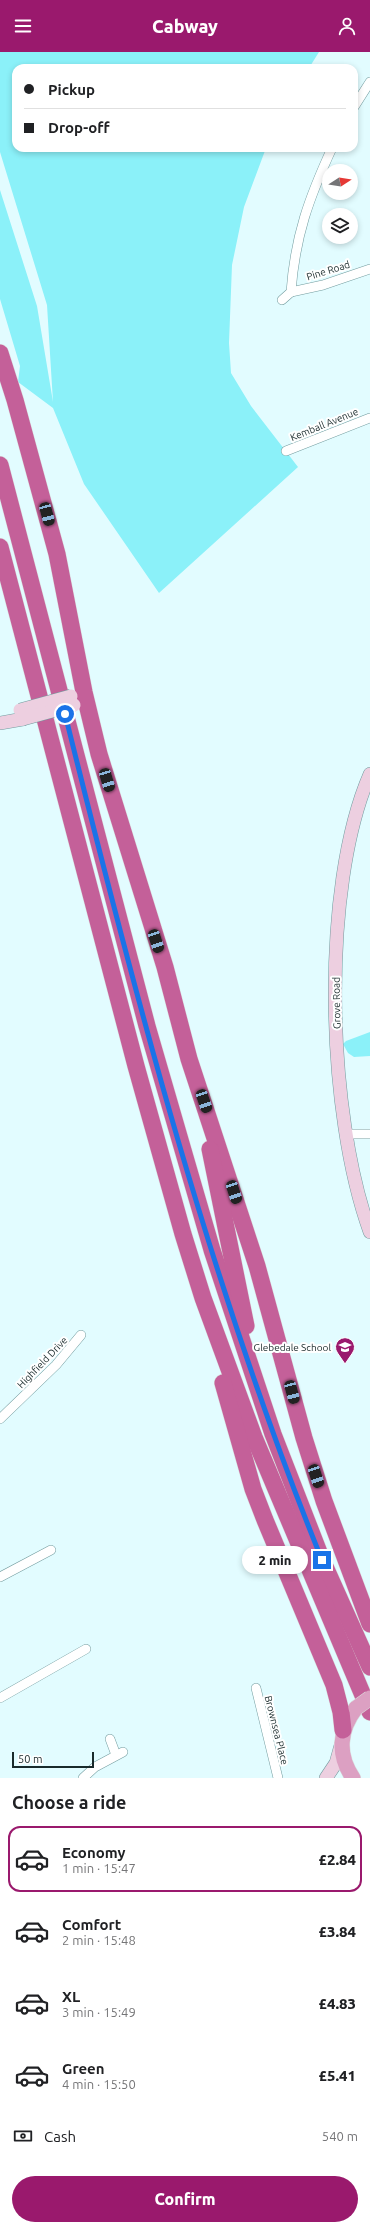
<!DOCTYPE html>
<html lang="en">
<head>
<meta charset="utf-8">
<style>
	body { margin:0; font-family:Ubuntu,sans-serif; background:#f2f2f2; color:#202124; height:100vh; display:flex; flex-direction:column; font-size:15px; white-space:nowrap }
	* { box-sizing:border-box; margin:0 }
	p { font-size:13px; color:#757577 }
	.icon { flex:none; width:22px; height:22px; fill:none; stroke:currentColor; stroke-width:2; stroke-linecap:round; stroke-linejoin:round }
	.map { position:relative; height:1726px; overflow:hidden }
	.details { display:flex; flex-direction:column; background:#fff; flex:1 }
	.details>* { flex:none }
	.guide { position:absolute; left:12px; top:12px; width:346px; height:88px; border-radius:12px; box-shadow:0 2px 6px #0003; display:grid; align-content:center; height:88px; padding:0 12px; background:#fff }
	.needle { width:26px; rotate:78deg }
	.buttons { position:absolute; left:322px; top:112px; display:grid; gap:8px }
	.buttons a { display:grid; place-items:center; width:36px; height:36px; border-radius:50%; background:#fff; box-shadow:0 2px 6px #0003; font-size:20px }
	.scale { position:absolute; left:12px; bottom:10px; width:82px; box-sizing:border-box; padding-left:4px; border:2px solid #192a2b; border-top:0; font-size:11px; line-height:14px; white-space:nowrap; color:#192a2b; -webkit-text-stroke:3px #fff; paint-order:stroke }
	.end { position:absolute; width:18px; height:18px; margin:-9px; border:5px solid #1a73e8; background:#fff; box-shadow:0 0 0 2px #fff }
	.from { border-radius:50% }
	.bubble { position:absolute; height:28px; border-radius:14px; background:#fff; box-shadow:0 2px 6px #0003; font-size:13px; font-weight:800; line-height:28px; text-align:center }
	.car { position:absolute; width:12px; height:24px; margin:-12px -6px; border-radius:5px; box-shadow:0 0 3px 1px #0007; background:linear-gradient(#222 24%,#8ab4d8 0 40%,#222 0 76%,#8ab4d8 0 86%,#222 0) }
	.guide b { display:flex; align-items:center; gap:14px; height:38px; font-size:15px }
	.guide b+b { border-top:1px solid #e0e0e0 }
	.guide i { width:10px; height:10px; background:#202124 }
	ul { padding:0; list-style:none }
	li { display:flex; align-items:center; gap:12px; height:66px; margin:0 8px 6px; padding:0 4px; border:2px solid transparent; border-radius:12px }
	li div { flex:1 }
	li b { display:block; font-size:15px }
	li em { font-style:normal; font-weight:800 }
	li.on { border-color:#9a196d }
	li>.icon { width:36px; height:36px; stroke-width:1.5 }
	h2 { padding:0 12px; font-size:18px; line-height:48px }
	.pay { display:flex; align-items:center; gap:10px; height:44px; padding:0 12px; font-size:15px }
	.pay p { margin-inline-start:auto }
	.action { display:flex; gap:8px; margin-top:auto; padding:8px 12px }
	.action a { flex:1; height:46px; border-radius:24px; background:#9a196d; color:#fff; font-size:16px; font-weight:800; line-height:46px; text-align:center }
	header { display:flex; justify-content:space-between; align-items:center; height:52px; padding:0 12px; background:#9a196d; color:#fff; font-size:18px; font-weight:800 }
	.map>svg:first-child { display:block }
</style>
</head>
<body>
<header><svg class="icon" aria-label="menu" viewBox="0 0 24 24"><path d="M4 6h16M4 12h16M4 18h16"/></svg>Cabway<svg class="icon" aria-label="person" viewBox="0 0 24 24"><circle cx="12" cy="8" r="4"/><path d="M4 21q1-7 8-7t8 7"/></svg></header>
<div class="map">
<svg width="370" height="1726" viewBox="0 0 370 1726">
	<rect width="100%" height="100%" fill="#e2fcff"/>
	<!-- green -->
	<g fill="#8bf1f9">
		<polygon points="0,0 319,0 309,16 16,16 16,96 266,96 244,155 232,213 229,291 231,321 251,354 298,415 159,541 84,432 53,356 18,330 20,314 0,247 0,138 37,254 53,350 47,253 0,100"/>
		<polygon points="370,980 370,1004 354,1005 348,1001 343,992 346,989"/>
	</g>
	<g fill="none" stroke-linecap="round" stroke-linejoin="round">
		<!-- street casing -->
		<g stroke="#729c9f" stroke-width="10">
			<g id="street">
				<polyline points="354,55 370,30"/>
				<polyline points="291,240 323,233 370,217"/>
				<path d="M282 248 291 240C295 184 309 146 332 96"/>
				<polyline points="286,399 370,366"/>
				<polyline points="347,1082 370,1082"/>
				<polyline points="0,1367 56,1313 81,1283"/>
				<polyline points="0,1525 51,1498"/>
				<polyline points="256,1636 278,1726"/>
				<polyline points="0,1646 86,1597"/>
				<polyline points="110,1687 116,1703"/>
				<polyline points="83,1726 95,1715 123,1700"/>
			</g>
		</g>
		<!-- secondary casing -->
		<g stroke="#729c9f" stroke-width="14">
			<g id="secondary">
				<polyline points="0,671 23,667"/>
				<path d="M370 722C320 837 327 1062 370 1180"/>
				<polyline points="326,1726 336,1711 341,1693"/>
			</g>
		</g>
		<!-- primary casing -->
		<g stroke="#dadddd" stroke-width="16">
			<path id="primary" d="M353 1726C337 1703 339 1678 356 1656"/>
		</g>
		<!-- highway casing -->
		<g stroke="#dadddd" stroke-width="18">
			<g id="highway">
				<polyline points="0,301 15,348 57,502 84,640 99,702 165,915 189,1007 257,1214 304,1386 324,1449 370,1572"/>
				<polyline points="0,413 147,974 212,1198 273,1382 322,1508 370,1615"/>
				<polyline points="0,495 136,1014 183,1182 203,1246 254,1385 370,1660"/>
				<polyline points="210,1097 246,1274"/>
				<polyline points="223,1331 253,1437 265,1468 334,1633 341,1660 343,1678"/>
			</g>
		</g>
		<!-- street -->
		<use href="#street" stroke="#fff" stroke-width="9"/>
		<!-- secondary -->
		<use href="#secondary" stroke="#edcfe0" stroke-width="13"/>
		<!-- primary -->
		<use href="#primary" stroke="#dca0c2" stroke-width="15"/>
		<!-- highway -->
		<use href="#highway" stroke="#c46099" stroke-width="17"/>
		<!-- secondary-bridge casing -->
		<g stroke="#729c9f" stroke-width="14" stroke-linecap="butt">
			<g id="secondary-bridge">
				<polyline points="20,658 71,644"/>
				<polyline points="23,667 74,653"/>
			</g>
		</g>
		<!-- primary-bridge casing -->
		<g stroke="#dadddd" stroke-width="16" stroke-linecap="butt">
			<polyline id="primary-bridge" points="356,1656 370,1646"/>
		</g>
		<!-- secondary-bridge -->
		<use href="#secondary-bridge" stroke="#edcfe0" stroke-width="13"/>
		<!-- primary-bridge -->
		<use href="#primary-bridge" stroke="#dca0c2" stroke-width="15"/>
	</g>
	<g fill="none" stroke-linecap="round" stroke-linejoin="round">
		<!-- route -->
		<path stroke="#1a73e8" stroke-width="5" d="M65 662C136 948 211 1235 322 1508"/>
	</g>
	<!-- icons -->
	<defs>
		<g id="school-pin" transform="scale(1)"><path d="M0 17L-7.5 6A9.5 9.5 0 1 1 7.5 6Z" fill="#9a196d" stroke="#fff"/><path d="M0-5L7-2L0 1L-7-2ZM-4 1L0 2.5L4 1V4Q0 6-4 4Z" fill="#fff"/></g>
	</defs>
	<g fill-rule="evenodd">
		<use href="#school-pin" x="345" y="1295"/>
	</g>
	<g text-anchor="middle" stroke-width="4" stroke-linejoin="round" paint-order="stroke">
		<!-- street labels -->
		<g font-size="10" fill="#192a2b" stroke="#fff">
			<text transform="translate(328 218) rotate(-17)" y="4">Pine Road</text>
			<text transform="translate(324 372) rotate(-22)" y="4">Kemball Avenue</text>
			<text transform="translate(336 951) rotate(-91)" y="4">Grove Road</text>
			<text transform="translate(42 1310) rotate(-46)" y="4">Highfield Drive</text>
			<text transform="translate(277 1678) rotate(76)" y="4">Brownsea Place</text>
		</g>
		<!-- poi labels -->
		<g font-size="10" fill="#192a2b" stroke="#fff" text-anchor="end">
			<text x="331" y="1299">Glebedale School</text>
		</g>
	</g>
</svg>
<div class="buttons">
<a><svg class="needle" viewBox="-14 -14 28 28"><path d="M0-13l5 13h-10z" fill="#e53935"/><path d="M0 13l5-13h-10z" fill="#757577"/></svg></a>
<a><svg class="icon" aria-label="layers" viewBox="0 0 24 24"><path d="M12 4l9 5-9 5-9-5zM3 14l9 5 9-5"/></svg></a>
</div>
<div class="scale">50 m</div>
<i class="end from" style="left:65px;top:662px"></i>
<i class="end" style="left:322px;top:1508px"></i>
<div class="bubble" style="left:242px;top:1494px;width:66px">2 min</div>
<i class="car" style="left:47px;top:462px;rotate:165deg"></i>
<i class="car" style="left:107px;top:728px;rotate:163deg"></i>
<i class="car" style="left:156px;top:889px;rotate:162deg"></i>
<i class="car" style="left:204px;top:1049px;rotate:161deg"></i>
<i class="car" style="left:234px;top:1140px;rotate:162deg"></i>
<i class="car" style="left:292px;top:1340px;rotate:165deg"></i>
<i class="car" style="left:316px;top:1424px;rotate:162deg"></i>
<div class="guide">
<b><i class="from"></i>Pickup</b>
<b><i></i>Drop-off</b>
</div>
</div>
<section class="details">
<h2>Choose a ride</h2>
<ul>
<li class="on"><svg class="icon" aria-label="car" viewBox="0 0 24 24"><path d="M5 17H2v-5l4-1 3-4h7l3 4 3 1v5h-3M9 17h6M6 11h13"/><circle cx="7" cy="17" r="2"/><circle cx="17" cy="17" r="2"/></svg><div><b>Economy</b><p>1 min · 15:47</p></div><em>£2.84</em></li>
<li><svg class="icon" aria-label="car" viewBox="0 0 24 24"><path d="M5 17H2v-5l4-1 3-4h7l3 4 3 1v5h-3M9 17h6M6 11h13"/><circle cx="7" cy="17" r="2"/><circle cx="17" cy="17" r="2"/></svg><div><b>Comfort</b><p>2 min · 15:48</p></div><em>£3.84</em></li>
<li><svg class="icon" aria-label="car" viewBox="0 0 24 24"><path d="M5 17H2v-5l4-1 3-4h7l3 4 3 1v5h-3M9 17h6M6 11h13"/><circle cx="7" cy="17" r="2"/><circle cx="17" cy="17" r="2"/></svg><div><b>XL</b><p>3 min · 15:49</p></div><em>£4.83</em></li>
<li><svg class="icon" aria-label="car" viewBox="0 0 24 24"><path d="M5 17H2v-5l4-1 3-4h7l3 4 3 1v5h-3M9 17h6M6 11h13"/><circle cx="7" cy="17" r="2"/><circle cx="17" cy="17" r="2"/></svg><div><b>Green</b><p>4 min · 15:50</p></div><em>£5.41</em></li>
</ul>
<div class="pay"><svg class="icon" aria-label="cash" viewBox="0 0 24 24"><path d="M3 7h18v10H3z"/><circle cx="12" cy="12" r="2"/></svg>Cash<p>540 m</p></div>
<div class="action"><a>Confirm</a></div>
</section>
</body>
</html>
